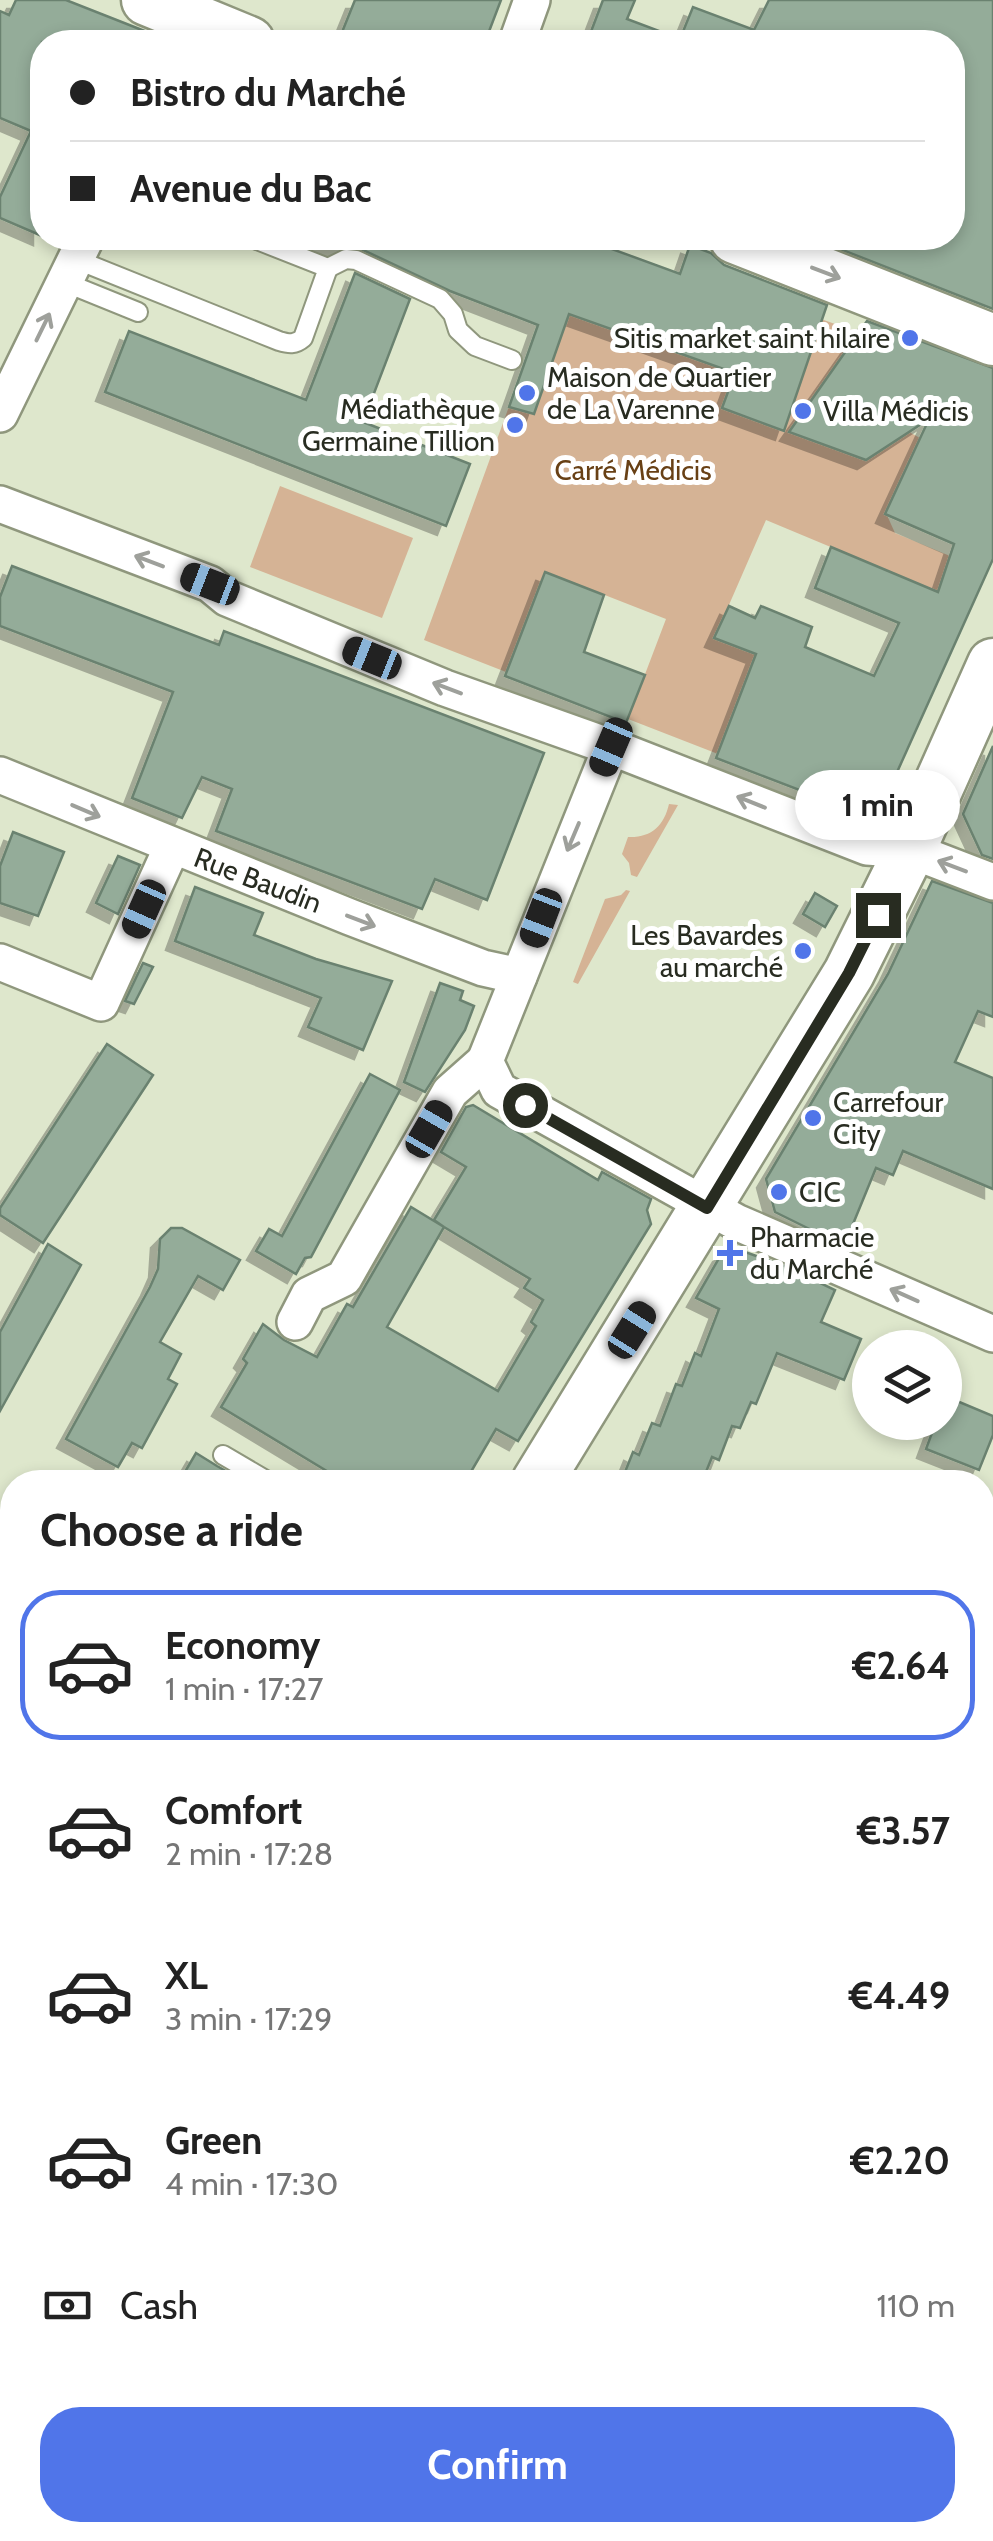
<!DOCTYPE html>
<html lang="en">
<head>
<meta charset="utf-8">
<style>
	body { margin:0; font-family:Cabin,sans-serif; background:#f6f6f6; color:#222; height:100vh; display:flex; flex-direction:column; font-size:38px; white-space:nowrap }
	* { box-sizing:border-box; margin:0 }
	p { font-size:32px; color:#767676 }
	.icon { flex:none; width:55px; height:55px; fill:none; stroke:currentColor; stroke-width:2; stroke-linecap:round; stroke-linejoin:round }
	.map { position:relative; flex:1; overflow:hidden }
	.drawer { position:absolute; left:0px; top:1470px; width:995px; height:1072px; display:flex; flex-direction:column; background:#fff; border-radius:40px 40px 0 0; box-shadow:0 5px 15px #0003 }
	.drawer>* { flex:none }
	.banner { position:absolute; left:30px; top:30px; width:935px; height:220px; border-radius:40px; box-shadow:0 5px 15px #0003; display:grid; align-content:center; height:220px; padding:0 40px; background:#fff }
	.tools { position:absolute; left:852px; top:1330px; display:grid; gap:20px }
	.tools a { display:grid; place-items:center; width:110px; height:110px; border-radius:50%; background:#fff; box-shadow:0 5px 15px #0003; font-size:50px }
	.end { position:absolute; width:45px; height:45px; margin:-22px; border:12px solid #282c21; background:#fff; box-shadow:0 0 0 5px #fff }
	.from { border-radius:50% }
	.bubble { position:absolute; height:70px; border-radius:35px; background:#fff; box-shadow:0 5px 15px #0003; font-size:32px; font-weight:800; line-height:70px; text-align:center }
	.car { position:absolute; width:30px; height:60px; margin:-30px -15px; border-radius:12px; box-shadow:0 0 8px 2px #0007; background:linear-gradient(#222 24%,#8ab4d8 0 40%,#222 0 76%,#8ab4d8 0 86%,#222 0) }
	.banner b { display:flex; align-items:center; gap:35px; height:95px; font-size:38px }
	.banner b+b { border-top:2px solid #e0e0e0 }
	.banner i { width:25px; height:25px; background:#222 }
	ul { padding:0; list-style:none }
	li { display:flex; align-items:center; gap:30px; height:150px; margin:0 20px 15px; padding:0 20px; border:5px solid transparent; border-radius:40px }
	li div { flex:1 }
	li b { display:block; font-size:38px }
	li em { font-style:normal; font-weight:800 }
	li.on { border-color:#5075e9 }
	li>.icon { width:90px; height:90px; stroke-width:1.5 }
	h2 { padding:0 40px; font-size:45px; line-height:120px }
	.pay { display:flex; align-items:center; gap:25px; height:110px; padding:0 40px; font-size:38px }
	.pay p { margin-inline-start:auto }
	.button { display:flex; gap:20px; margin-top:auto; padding:20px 40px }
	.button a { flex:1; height:115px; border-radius:40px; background:#5075e9; color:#fff; font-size:40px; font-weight:800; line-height:115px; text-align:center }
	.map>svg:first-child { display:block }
</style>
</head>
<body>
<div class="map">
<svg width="993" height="2541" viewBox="0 0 993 2541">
	<defs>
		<filter id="shadow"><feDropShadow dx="-9" dy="9" stdDeviation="0" flood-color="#0004"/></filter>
	</defs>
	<rect width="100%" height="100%" fill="#dee7cc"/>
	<!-- green -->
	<g fill="#d5b395">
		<polygon points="546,305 821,319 863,334 911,433 920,438 886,513 895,533 986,571 972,606 766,520 715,637 756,654 718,754 628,719 666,619 546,572 506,672 424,640"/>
		<polygon points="280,486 413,538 382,618 250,567"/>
		<path d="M669 804 678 805 637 877 631 875 629 863 622 854 628 837C651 838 664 826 669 804Z"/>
		<polygon points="626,890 630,891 578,984 573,982 605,899 621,895"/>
		<polygon points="245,2530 465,2530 467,2538 504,2530 563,2530 560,2541 249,2541"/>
	</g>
	<!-- building -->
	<g fill="#94ac99" stroke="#6b8270" stroke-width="2.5" fill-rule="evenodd" filter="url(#shadow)">
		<polygon points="16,0 66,0 170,41 42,42 42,236 0,218 0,197 31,131 0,118 0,11 9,15"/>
		<polygon points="355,0 501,0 485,42 338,42"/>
		<polygon points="603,0 635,0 627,19 680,39 693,7 754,30 769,0 993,0 993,309 812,238 952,238 952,42 587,42"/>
		<polygon points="316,238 582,238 680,274 690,245 711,253 724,265 827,305 784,431 722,408 735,373 569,314 534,414 509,407 538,325 450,291 361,249 339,249"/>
		<polygon points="355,273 410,299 363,422 470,464 446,526 105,392 129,331 306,400"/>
		<polygon points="867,321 993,368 993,559 880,810 867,816 716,758 756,654 714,638 729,606 755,618 761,606 812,627 805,647 874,676 899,623 815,588 831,547 938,592 954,544 885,514 929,419 866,460 789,432"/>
		<polygon points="12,566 219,645 224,631 544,753 487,900 435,879 422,909 216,831 232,789 202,777 182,818 132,798 173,692 0,626 0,597"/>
		<polygon points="545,572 604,595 584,652 645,675 626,723 505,676"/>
		<polygon points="993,746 993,859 982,855 963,814"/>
		<polygon points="13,832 64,852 38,916 0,903 0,866"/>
		<polygon points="118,856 140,865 118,914 96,903"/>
		<polygon points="932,881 993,903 993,1017 978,1011 955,1062 993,1078 993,1189 903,1151 893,1175 876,1168 844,1246 775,1212 766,1179 888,974"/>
		<polygon points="195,887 263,913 254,935 316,959 392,981 363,1050 308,1027 321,998 175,941"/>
		<polygon points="815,893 837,906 825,927 803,914"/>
		<polygon points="143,963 153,967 134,1004 125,1001"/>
		<polygon points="440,983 463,991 460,1000 474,1006 465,1030 425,1092 404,1082"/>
		<polygon points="107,1044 153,1075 43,1243 0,1215 0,1208"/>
		<polygon points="370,1074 400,1090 311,1257 305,1258 296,1274 256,1251 269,1229 282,1236"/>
		<path d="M473 1105 598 1180 602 1172 651 1199 647 1210 651 1224 518 1441 496 1429 465 1482H345L221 1407 247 1363 243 1359 263 1324 284 1340 317 1357 347 1304 353 1307 411 1207 444 1227 434 1220 466 1167 441 1152 466 1107ZM444 1227 530 1279 524 1288 543 1300 531 1322 536 1326 498 1391 387 1327Z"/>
		<polygon points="171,1228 182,1228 240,1260 223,1290 198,1276 160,1342 181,1354 168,1379 177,1384 142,1448 132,1443 118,1467 66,1439 150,1287 158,1269 160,1239"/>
		<polygon points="48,1244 81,1265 0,1411 0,1332"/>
		<polygon points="734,1248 787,1267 835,1290 821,1322 861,1339 844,1380 777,1353 756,1404 751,1402 740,1428 732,1426 719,1460 712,1457 702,1482 621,1482 633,1452 639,1455 652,1423 660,1426 676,1384 682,1386 695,1353 701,1356 719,1309 696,1298 722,1253"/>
		<polygon points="945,1396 993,1416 993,1435 979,1470 926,1449 936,1422 945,1422"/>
		<polygon points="196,1453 217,1466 245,1482 179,1482"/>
	</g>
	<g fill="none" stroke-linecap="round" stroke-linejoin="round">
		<!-- lane casing -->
		<g stroke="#8f977d" stroke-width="22">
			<g id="lane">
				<path d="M75 259 279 341C289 344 295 345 303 338L328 268 252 238"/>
				<polyline points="328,268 346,259 356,260 440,299 453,314 458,330 475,346 512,360"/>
				<polyline points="64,282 138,312"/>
				<polyline points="223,1455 269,1482"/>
				<polyline points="982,2284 993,2288"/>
				<polyline points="413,2541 421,2530"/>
				<polyline points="648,2541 652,2530"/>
			</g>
		</g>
		<!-- street casing -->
		<g stroke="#8f977d" stroke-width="40">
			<g id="street">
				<polyline points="517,42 532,0"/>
				<polyline points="0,414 86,238"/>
				<polyline points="0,504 210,584 227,598 445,688 611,747 867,847 910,850 993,882"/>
				<polyline points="611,747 485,1061 499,1090 736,1222 993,1334"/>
				<polyline points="0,775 350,917 483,968 519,976"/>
				<polyline points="0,962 101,1003 172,847"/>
				<polyline points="295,1322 309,1295 344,1278 450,1092 485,1061"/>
				<polyline points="982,1801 993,1805"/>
				<polyline points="0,1947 12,1923"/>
				<polyline points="254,2530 325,2541"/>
			</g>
		</g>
		<!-- secondary casing -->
		<g stroke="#8f977d" stroke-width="55">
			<g id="secondary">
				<polyline points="147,0 249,42"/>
				<polyline points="735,238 993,340"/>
				<polyline points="537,1482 849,973 910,850 993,664"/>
				<polyline points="0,2370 12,2349"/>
			</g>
		</g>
		<!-- lane -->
		<use href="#lane" stroke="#fff" stroke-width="18"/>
		<!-- street -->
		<use href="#street" stroke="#fff" stroke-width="35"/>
		<!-- secondary -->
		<use href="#secondary" stroke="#fff" stroke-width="50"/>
	</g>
	<!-- one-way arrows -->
	<defs><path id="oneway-shaft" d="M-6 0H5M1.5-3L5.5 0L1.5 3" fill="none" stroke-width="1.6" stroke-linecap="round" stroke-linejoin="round" transform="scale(2.5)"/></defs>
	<g stroke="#9ea09b">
		<use href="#oneway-shaft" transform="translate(826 273) rotate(21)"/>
		<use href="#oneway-shaft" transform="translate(43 327) rotate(-64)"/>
		<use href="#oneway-shaft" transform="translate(149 561) rotate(-159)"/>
		<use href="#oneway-shaft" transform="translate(447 688) rotate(-159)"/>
		<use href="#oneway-shaft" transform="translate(751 802) rotate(-158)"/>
		<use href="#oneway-shaft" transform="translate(86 811) rotate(23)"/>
		<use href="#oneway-shaft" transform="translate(573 837) rotate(113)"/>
		<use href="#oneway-shaft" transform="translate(952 866) rotate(-159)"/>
		<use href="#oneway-shaft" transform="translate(361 921) rotate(21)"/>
		<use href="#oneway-shaft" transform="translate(904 1295) rotate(-156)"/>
	</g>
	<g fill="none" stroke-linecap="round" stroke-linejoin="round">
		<!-- route -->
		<polyline stroke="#282c21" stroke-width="12" points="525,1105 707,1208 849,973 878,915"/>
	</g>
	<!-- markers -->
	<g fill="#5075e9" stroke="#fff" stroke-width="4">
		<circle cx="910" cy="338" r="10"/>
		<circle cx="527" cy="393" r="10"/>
		<circle cx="803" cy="411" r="10"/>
		<circle cx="515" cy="425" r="10"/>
		<circle cx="803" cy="951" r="10"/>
		<circle cx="813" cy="1118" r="10"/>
		<circle cx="779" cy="1192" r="10"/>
		<path d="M725 1238h10v10h10v10h-10v10h-10v-10h-10v-10h10z"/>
	</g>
	<g text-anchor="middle" stroke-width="10" stroke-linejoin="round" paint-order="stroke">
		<!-- poi labels -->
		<g font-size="28" fill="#282c21" stroke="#fff" text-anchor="start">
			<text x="890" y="348" text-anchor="end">Sitis market saint hilaire</text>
			<text x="547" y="387">Maison de Quartier<tspan x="547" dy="32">de La Varenne</tspan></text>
			<text x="495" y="419" text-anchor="end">Médiathèque<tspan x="495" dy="32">Germaine Tillion</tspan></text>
			<text x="823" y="421">Villa Médicis</text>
			<text x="783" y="945" text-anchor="end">Les Bavardes<tspan x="783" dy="32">au marché</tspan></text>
			<text x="833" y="1112">Carrefour<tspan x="833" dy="32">City</tspan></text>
			<text x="799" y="1202">CIC</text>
			<text x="750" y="1247">Pharmacie<tspan x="750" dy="32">du Marché</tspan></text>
		</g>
		<!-- park labels -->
		<g font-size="28" fill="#684015" stroke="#fff">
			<text x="633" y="480">Carré Médicis</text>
		</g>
		<!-- street labels -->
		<g font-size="28" fill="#282c21" stroke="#fff">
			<text transform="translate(258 880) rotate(21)" y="10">Rue Baudin</text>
		</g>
	</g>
</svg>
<div class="tools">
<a><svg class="icon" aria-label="layers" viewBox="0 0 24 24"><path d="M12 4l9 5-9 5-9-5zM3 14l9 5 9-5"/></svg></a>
</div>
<i class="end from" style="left:525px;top:1105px"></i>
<i class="end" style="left:878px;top:915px"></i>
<div class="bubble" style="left:795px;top:770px;width:165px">1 min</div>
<i class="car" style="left:210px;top:584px;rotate:291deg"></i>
<i class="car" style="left:372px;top:658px;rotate:292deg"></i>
<i class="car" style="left:611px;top:747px;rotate:203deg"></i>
<i class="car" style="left:144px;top:909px;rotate:204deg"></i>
<i class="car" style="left:541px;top:918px;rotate:201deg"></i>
<i class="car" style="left:429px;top:1129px;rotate:30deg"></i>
<i class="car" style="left:632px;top:1330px;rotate:32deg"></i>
<div class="banner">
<b><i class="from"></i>Bistro du Marché</b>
<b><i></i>Avenue du Bac</b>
</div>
<section class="drawer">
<h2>Choose a ride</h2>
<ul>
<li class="on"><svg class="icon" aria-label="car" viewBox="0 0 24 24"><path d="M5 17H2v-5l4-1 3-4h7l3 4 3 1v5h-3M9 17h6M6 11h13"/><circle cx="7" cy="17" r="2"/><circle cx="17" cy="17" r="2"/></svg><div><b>Economy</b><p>1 min · 17:27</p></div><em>€2.64</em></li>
<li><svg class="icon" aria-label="car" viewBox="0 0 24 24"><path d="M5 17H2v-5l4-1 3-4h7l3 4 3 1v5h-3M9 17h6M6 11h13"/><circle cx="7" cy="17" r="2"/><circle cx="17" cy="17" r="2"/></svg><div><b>Comfort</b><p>2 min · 17:28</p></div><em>€3.57</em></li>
<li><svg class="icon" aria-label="car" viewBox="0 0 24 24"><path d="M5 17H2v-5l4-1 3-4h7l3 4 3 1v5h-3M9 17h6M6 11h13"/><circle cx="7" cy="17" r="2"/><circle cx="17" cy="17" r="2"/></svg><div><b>XL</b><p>3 min · 17:29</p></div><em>€4.49</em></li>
<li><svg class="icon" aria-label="car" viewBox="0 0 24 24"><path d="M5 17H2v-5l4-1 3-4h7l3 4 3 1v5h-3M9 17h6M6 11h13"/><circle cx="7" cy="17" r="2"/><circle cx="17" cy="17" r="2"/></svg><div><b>Green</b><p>4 min · 17:30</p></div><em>€2.20</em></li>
</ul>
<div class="pay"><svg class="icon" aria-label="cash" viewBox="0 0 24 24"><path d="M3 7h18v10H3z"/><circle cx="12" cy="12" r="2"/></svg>Cash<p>110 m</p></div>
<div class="button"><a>Confirm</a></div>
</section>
</div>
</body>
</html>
